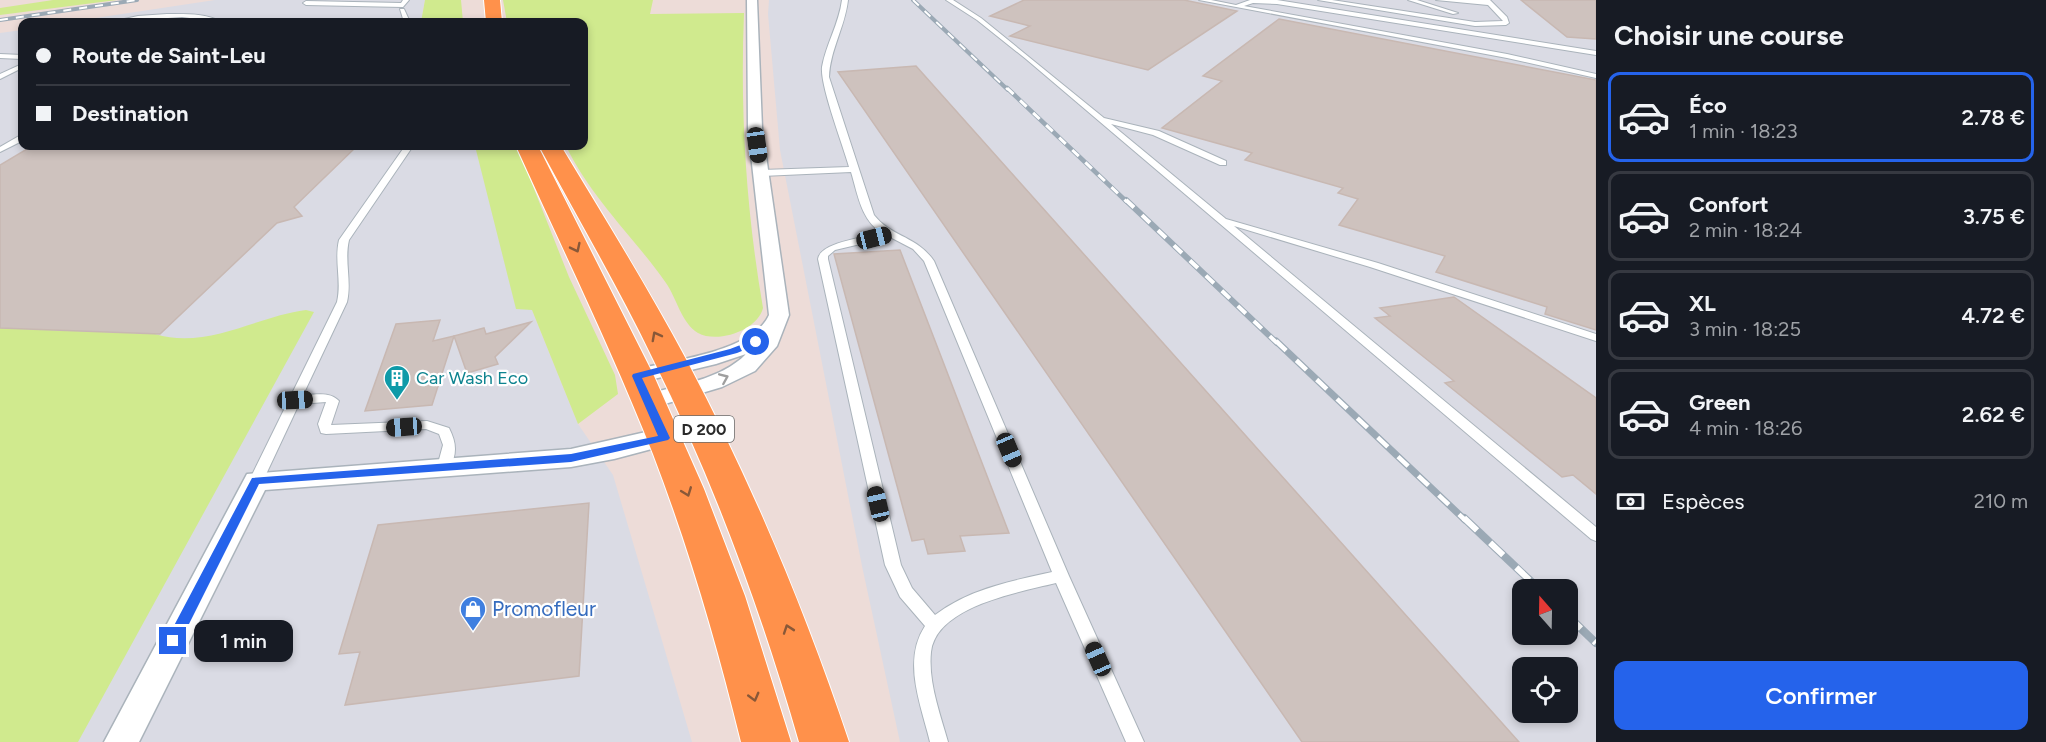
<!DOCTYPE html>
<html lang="fr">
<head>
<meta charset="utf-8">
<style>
	body { margin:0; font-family:Figtree,sans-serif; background:#242831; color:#f1f3f6; height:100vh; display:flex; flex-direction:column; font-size:22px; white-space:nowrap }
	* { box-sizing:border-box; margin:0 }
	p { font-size:20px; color:#9ea1a6 }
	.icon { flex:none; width:33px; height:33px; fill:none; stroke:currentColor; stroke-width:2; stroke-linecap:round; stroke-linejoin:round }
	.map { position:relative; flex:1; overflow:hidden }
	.sheet { display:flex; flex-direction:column; background:#171b24; width:450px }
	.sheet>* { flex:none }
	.guide { position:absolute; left:18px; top:18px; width:570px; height:132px; border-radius:12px; box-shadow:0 3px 9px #0003; display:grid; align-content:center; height:132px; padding:0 18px; background:#171b24 }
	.needle { width:39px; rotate:340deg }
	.buttons { position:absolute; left:1512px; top:579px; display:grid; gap:12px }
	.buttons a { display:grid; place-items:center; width:66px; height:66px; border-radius:12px; background:#171b24; box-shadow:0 3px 9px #0003; font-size:30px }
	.end { position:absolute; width:27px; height:27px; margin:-14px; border:8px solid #2563eb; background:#fff; box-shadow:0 0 0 3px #fff }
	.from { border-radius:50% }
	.bubble { position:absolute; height:42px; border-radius:12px; background:#171b24; box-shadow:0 3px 9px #0003; font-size:20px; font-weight:600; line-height:42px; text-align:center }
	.car { position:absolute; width:18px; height:36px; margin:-18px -9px; border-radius:8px; box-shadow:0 0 4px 2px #0007; background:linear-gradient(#222 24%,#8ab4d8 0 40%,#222 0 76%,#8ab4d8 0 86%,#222 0) }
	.guide b { display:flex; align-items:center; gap:21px; height:57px; font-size:22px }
	.guide b+b { border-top:2px solid #363941 }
	.guide i { width:15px; height:15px; background:#f1f3f6 }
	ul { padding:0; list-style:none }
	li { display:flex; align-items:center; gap:18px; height:90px; margin:0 12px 9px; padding:0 6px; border:3px solid #363941; border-radius:12px }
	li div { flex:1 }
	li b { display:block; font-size:22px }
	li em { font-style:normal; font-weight:600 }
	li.current { border-color:#2563eb }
	li>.icon { width:54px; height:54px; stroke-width:1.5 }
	h2 { padding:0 18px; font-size:27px; line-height:72px }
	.pay { display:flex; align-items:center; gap:15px; height:66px; padding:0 18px; font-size:22px }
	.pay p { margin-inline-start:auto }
	.primary-button { display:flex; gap:12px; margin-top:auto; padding:12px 18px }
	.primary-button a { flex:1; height:69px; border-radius:12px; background:#2563eb; color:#fff; font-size:24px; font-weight:600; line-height:69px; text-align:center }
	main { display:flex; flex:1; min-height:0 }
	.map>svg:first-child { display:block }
</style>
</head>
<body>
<main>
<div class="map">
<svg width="1596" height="742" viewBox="0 0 1596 742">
	<rect width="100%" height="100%" fill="#eddcd8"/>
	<!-- industrial -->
	<g fill="#dadbe4" fill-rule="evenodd">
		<polygon points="215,0 425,0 421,22 69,22"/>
		<path d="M769 0H1596V742H900L862 566 780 150 768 14ZM1522 590H1568V634H1522ZM1522 668H1568V712H1522Z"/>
		<polygon points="22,30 22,146 475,146 532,310 578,424 613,475 692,742 0,742 0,33"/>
	</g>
	<!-- green -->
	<g fill="#d0ea8e">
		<polygon points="53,0 117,0 0,15 0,8"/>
		<polygon points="425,0 461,0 463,22 421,22"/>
		<path d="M503 0H653L650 14 744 13C740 111 746 210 763 308 758 330 718 344 698 333 682 324 676 297 666 283 633 236 591 198 566 146H584V22H507Z"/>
		<polygon points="475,146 517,146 569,277 615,375 618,394 578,424 532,310 516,309"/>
		<path d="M306 310 314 312 78 742H0V328L155 334C207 350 257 316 306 310Z"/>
	</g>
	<!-- building -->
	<g fill="#cec2be" stroke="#c8b8b2" stroke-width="1.5">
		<polygon points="1024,0 1184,0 1237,11 1148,70 1010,36 1030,26 990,16"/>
		<polygon points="1521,0 1596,0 1596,39 1567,37"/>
		<polygon points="1279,19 1596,80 1596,330 1545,314 1547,307 1436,272 1445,256 1339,225 1358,199 1338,193 1343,188 1245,160 1252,153 1162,128 1222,81 1203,76"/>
		<polygon points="916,66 1519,742 1302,742 838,72"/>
		<polygon points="32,146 357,146 294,207 302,216 277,223 160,334 0,328 0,165"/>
		<polygon points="900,250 1009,533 960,536 965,551 928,554 924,539 912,541 834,254"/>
		<polygon points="1454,297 1596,398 1596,494 1573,475 1562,477 1445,383 1454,381 1375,318 1390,316 1380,308"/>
		<polygon points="440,320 433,341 454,336 432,405 365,411 396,324"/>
		<polygon points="531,322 495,357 498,364 467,373 454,336 484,328 486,334"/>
		<polygon points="589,503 579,676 345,705 360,652 339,654 378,525"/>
	</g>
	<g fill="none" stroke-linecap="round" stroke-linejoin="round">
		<!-- lane casing -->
		<g stroke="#aab3bb" stroke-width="2">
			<g id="lane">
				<polygon points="403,0 409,0 403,7 306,5 303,3 306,1 401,3"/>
				<path d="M842 0H848C845 27 830 50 829 77L874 215C891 237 917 236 934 261L1069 576 1144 742H1126L1056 583C1020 592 936 606 931 652 928 682 940 713 948 742H930C921 705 902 661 925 626L900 597 885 565 818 259C820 242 867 237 882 233 861 220 858 195 851 172L761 176 757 173 761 170 849 167C843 145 820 86 822 67 826 44 839 24 842 0ZM890 237 913 249 924 261 1052 572C1011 581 969 589 935 615L912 588 901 565 828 259V256L835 250Z"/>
				<polygon points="946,0 953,0 981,18 1104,118 1159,131 1226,161 1226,165 1220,165 1153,135 1111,124 1226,219 1378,263 1596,334 1596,341 1370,267 1234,226 1596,527 1596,541 1591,539 1026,59 977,20"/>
				<polygon points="1199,0 1211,0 1236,5 1250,0 1277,0 1596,51 1596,55 1277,4 1253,3 1244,6 1507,54 1596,74 1596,78 1507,58"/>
				<polygon points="1318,0 1332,0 1475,22 1503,21 1488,5 1436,0 1490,0 1507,17 1509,23 1506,25 1475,26"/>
				<polygon points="1408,0 1417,0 1458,13 1453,14"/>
				<polygon points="400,9 404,9 410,22 404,22"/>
				<path d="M167 14C185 14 206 13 222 22L182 17 111 22 138 16Z"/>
				<polygon points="0,54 22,55 22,59 0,58"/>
				<polygon points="22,64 22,68 0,79 0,74"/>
				<polygon points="19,136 22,136 22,141 0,152 0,147"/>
				<path d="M405 146H413L349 240C344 261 352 281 347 302L303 395C316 395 330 391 339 401L331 425 427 421 449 428C457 444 457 454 449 470H439L437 467 443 445 439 434 426 429 326 434 321 433 318 424 326 402 299 404 261 485H251L249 481 337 302C342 281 334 261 339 240Z"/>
			</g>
		</g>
		<!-- street casing -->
		<g stroke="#aab3bb" stroke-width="3">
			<g id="street">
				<path d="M747 0H757L762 128 789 315 777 346 755 371 722 387 648 409 640 406 636 401 640 396C674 386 721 380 746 354L716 364 637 383 629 381 626 376 629 371C666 361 752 353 769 315L748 128Z"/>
				<polygon points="703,419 712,421 715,427 712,433 614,459 571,467 265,490 139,742 104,742 247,474 571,449"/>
			</g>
		</g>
		<!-- primary casing -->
		<g stroke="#fff" stroke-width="2">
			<g id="primary">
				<polygon points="484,0 500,0 502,22 486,22"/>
				<path d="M516 146H538L654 376 704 489 745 596 791 742H741C717 644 689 548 653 454 612 350 562 248 516 146Z"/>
				<path d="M539 146H561C604 217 648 288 687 361 752 484 805 610 849 742H799C761 610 714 482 653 359 618 286 577 217 539 146Z"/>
			</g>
		</g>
		<!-- lane -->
		<use href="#lane" fill="#fff" fill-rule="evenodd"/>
		<!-- street -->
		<use href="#street" fill="#fff" fill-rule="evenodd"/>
		<!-- primary -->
		<use href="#primary" fill="#ff914b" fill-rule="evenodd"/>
		<!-- rail-far4 casing -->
		<g stroke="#9ba9b5" stroke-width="4">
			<g id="rail-far4">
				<polyline points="913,0 1008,90"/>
				<polyline points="0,20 137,0"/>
			</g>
		</g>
		<!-- rail-far3 casing -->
		<g stroke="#9ba9b5" stroke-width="4.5">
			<polyline id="rail-far3" points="1007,88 1127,202"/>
		</g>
		<!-- rail-far2 casing -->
		<g stroke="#9ba9b5" stroke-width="6">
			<polyline id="rail-far2" points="1126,200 1277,343"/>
		</g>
		<!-- rail-far1 casing -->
		<g stroke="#9ba9b5" stroke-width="7">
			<polyline id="rail-far1" points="1276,341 1465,520"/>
		</g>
		<!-- rail casing -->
		<g stroke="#9ba9b5" stroke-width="8">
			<g id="rail">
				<polyline points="1464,518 1540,590"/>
				<polyline points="1568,616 1596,643"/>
			</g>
		</g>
		<!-- rail-far4 -->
		<use href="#rail-far4" stroke="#fff" stroke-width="2" stroke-dasharray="8" stroke-linecap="butt"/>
		<!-- rail-far3 -->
		<use href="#rail-far3" stroke="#fff" stroke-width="3" stroke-dasharray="9" stroke-linecap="butt"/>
		<!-- rail-far2 -->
		<use href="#rail-far2" stroke="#fff" stroke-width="4" stroke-dasharray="11" stroke-linecap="butt"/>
		<!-- rail-far1 -->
		<use href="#rail-far1" stroke="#fff" stroke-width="4.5" stroke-dasharray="14" stroke-linecap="butt"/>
		<!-- rail -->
		<use href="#rail" stroke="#fff" stroke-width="6" stroke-dasharray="18" stroke-linecap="butt"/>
	</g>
	<!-- one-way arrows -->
	<defs><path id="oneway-chevron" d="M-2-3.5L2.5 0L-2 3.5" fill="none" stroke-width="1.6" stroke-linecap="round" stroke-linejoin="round" transform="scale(1.5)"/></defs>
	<g stroke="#895838">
		<use href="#oneway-chevron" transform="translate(576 248) rotate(64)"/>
		<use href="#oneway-chevron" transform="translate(656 336) rotate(-118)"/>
		<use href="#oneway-chevron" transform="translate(687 492) rotate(69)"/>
		<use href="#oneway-chevron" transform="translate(788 629) rotate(-109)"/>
		<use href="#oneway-chevron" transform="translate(754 697) rotate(75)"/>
	</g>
	<use stroke="#9f9f9f" href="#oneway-chevron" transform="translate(724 378) rotate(-23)"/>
	<!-- route -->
	<polygon fill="#2563eb" points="756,339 760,342 759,344 737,353 642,378 670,438 668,440 571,462 259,484 178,646 168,646 168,637 252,478 571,454 658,436 632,376 633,374 730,349"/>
	<!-- icons -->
	<defs>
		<g id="building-pin" transform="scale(1.35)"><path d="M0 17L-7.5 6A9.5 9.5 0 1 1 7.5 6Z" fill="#0f9aa8" stroke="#fff"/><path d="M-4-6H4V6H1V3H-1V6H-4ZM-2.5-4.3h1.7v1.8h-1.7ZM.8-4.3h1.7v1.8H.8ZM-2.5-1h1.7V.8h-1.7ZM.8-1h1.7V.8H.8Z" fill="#fff"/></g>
		<g id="shop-pin" transform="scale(1.35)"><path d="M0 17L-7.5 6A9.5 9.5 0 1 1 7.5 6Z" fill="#3f7fe0" stroke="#fff"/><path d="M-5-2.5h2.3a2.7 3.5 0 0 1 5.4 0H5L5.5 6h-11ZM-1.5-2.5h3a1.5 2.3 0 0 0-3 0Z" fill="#fff"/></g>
	</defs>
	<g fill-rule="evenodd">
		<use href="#building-pin" x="397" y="378"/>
		<use href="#shop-pin" x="473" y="609"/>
	</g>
	<g text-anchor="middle" stroke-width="4.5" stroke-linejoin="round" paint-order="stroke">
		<!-- shield labels -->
		<rect fill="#fff" stroke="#696969" stroke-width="1.5" x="674" y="416" width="60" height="26" rx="4.5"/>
		<g font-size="16" font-weight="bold" fill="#292929">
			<text x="704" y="435">D 200</text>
		</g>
		<!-- culture labels -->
		<g font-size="18" fill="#0d838f" stroke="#fff" text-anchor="start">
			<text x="416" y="384">Car Wash Eco</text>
		</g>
		<!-- near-shop labels -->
		<g font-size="21" fill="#366cbe" stroke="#fff" text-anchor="start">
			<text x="492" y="616">Promofleur</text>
		</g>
	</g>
</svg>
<div class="buttons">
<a><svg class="needle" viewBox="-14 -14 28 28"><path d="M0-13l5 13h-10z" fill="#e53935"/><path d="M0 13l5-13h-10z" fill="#9ea1a6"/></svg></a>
<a><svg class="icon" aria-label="locate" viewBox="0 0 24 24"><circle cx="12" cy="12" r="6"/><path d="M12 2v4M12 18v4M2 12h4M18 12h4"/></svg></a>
</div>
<i class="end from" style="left:756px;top:342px"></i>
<i class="end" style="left:173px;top:641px"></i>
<div class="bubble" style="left:194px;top:620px;width:99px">1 min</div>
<i class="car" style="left:757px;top:145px;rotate:172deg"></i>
<i class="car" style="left:874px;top:238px;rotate:76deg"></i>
<i class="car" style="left:295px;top:400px;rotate:87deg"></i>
<i class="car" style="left:404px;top:427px;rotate:266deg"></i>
<i class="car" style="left:1009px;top:450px;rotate:157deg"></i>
<i class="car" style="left:878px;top:504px;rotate:347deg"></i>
<i class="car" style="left:1098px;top:659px;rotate:336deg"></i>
<div class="guide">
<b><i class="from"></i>Route de Saint-Leu</b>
<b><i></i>Destination</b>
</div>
</div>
<section class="sheet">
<h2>Choisir une course</h2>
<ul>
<li class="current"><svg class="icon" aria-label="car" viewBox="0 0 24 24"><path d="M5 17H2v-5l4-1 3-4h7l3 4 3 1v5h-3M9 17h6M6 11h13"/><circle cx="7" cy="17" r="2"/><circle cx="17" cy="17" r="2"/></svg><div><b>Éco</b><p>1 min · 18:23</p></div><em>2.78 €</em></li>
<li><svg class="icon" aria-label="car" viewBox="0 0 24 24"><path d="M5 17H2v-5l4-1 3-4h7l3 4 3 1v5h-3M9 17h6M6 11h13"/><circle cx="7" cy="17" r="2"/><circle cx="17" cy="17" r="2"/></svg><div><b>Confort</b><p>2 min · 18:24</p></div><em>3.75 €</em></li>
<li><svg class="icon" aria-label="car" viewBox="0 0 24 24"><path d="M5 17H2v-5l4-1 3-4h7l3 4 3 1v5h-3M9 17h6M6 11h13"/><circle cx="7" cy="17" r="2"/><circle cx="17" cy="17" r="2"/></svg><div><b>XL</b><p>3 min · 18:25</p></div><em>4.72 €</em></li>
<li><svg class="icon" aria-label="car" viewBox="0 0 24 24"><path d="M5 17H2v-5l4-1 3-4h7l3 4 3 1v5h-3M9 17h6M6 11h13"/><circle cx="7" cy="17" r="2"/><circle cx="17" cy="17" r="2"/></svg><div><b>Green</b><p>4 min · 18:26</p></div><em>2.62 €</em></li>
</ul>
<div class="pay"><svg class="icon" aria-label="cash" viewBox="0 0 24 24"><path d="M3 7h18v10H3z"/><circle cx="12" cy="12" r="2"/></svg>Espèces<p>210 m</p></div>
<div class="primary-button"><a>Confirmer</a></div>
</section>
</main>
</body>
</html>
